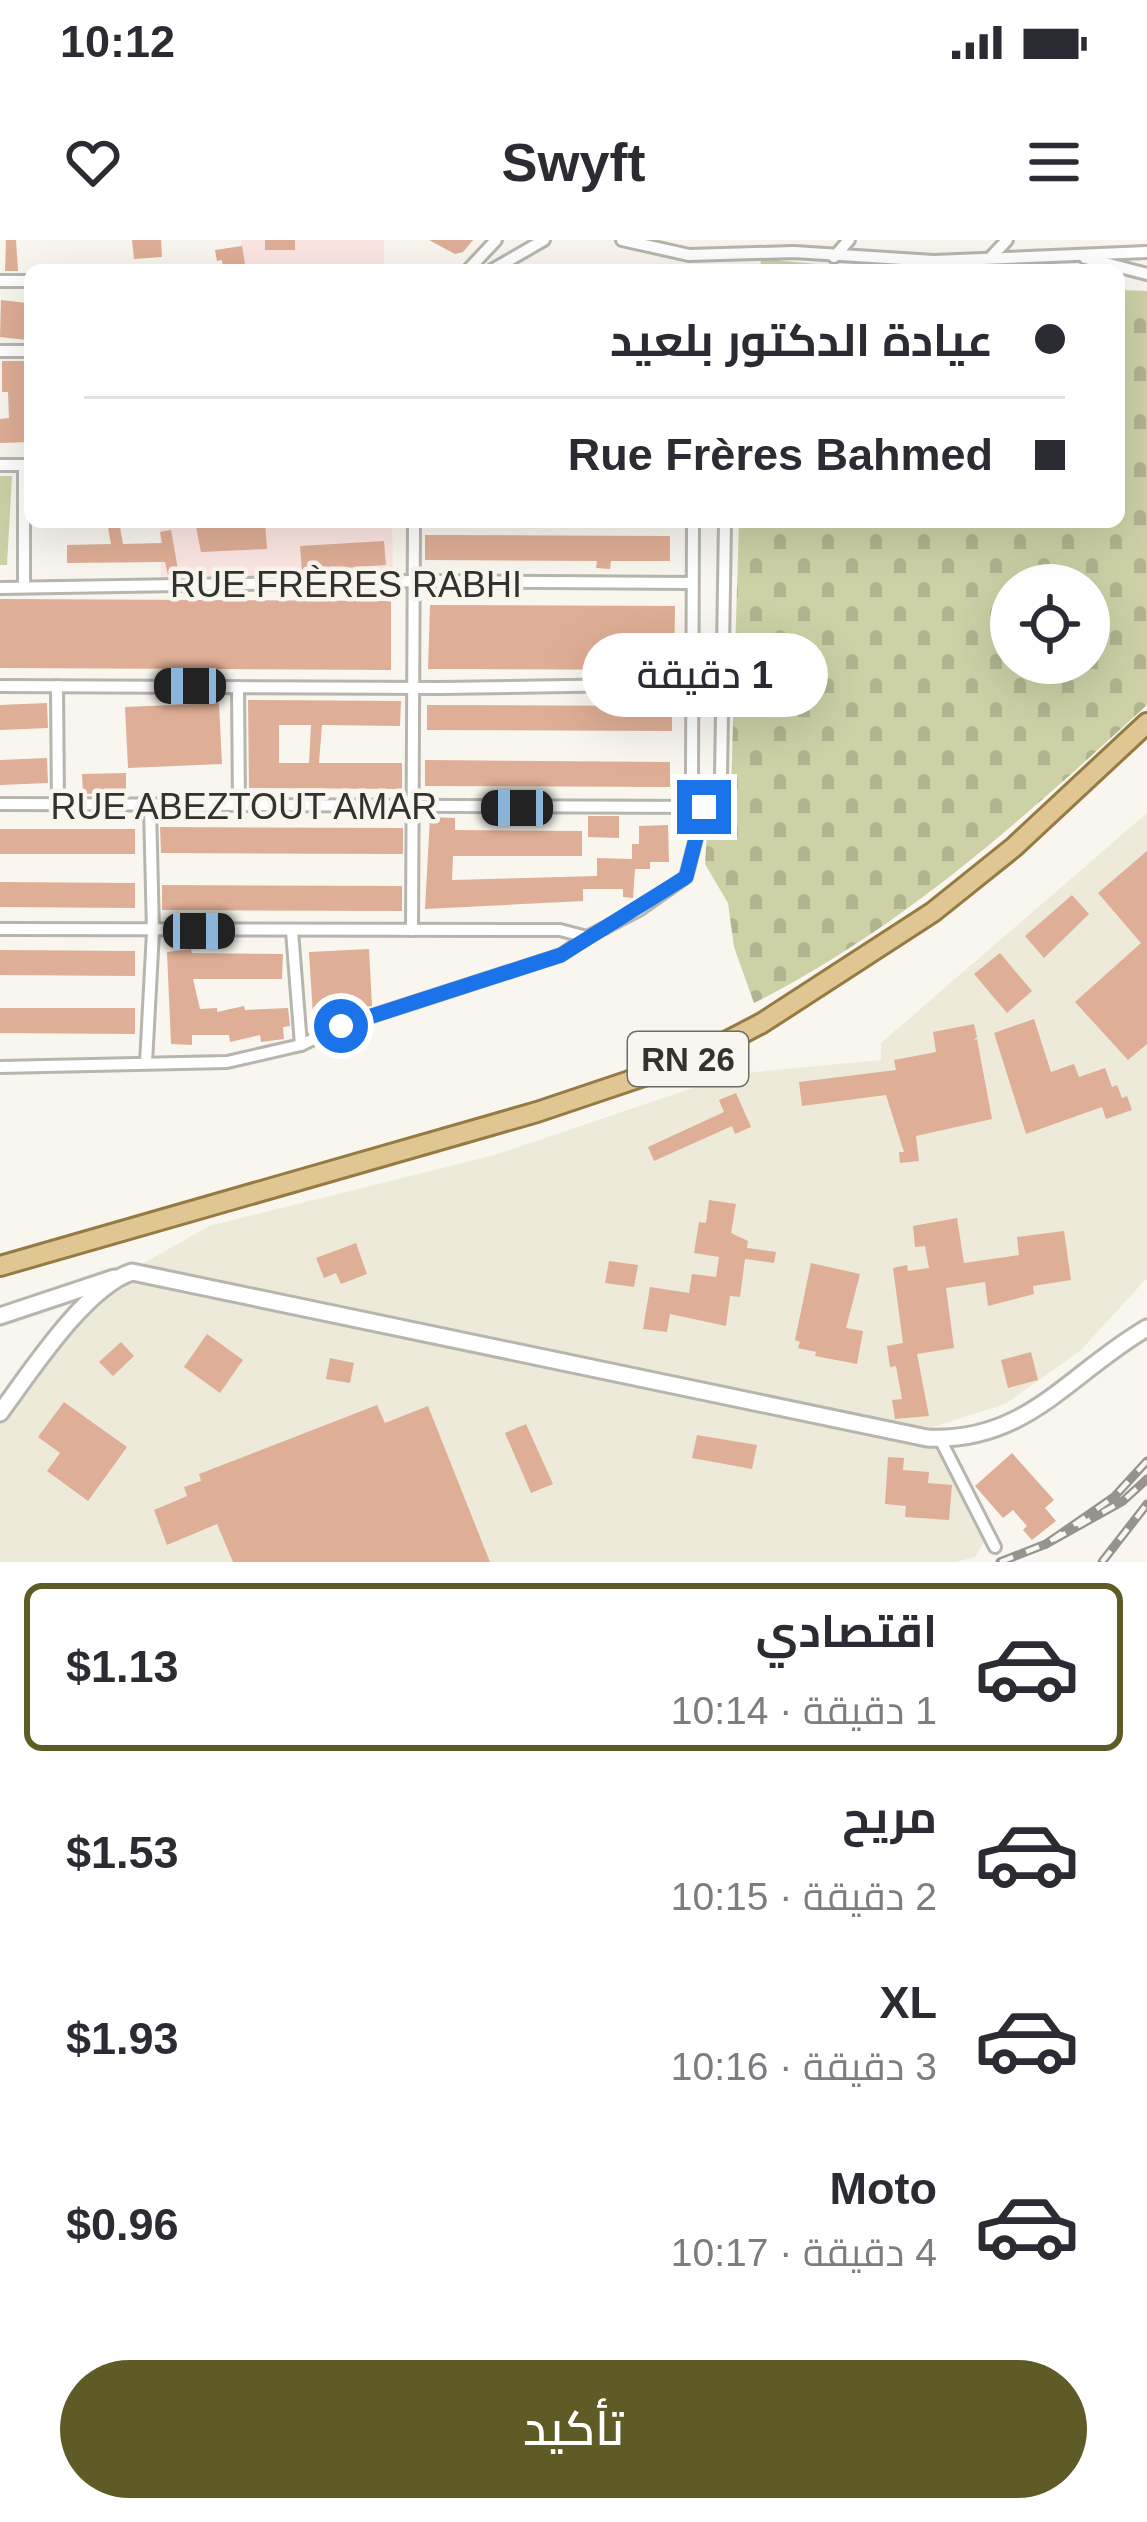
<!DOCTYPE html>
<html lang="ar">
<head>
<meta charset="utf-8">
<style>
	body { margin:0; font-family:Helvetica,Cairo,sans-serif; background:#f2f2f3; color:#2b2b33; direction:rtl; height:100vh; display:flex; flex-direction:column; font-size:45px; white-space:nowrap }
	* { box-sizing:border-box; margin:0 }
	p { font-size:39px; color:#7c7c81 }
	.icon { flex:none; width:66px; height:66px; fill:none; stroke:currentColor; stroke-width:2; stroke-linecap:round; stroke-linejoin:round }
	.map { position:relative; height:1322px; overflow:hidden; direction:ltr }
	.drawer { display:flex; flex-direction:column; background:#fff; flex:1 }
	.drawer>* { flex:none }
	.banner { position:absolute; left:24px; top:24px; width:1101px; height:264px; border-radius:18px; box-shadow:0 12px 48px #0002; direction:rtl; display:grid; align-content:center; height:264px; padding:0 60px; background:#fff }
	.controls { position:absolute; left:990px; top:324px; display:grid; gap:24px }
	.controls a { display:grid; place-items:center; width:120px; height:120px; border-radius:50%; background:#fff; box-shadow:0 12px 48px #0002; font-size:60px }
	.end { position:absolute; width:54px; height:54px; margin:-27px; border:15px solid #1a73e8; background:#fff; box-shadow:0 0 0 6px #fff }
	.from { border-radius:50% }
	.bubble { position:absolute; height:84px; border-radius:42px; background:#fff; box-shadow:0 12px 48px #0002; font-size:39px; font-weight:600; line-height:84px; text-align:center; direction:rtl }
	.car { position:absolute; width:36px; height:72px; margin:-36px -18px; border-radius:15px; box-shadow:0 0 9px 3px #0007; background:linear-gradient(#222 24%,#8ab4d8 0 40%,#222 0 76%,#8ab4d8 0 86%,#222 0) }
	.banner b { display:flex; align-items:center; gap:42px; height:114px; font-size:45px }
	.banner b+b { border-top:3px solid #e1e1e2 }
	.banner i { width:30px; height:30px; background:#2b2b33 }
	ul { padding:21px 0 0; list-style:none }
	li { display:flex; align-items:center; gap:36px; height:168px; margin:0 24px 18px; padding:0 36px; border:6px solid transparent; border-radius:18px }
	li div { flex:1 }
	li b { display:block; font-size:45px }
	li em { font-style:normal; font-weight:600 }
	li.active { border-color:#5f5b27 }
	li>.icon { width:108px; height:108px; stroke-width:1.5 }
	.primary-button { display:flex; gap:24px; margin-top:auto; padding:24px 60px }
	.primary-button a { flex:1; height:138px; border-radius:72px; background:#5f5b27; color:#fff; font-size:48px; font-weight:600; line-height:138px; text-align:center }
	.status { display:flex; justify-content:space-between; align-items:center; height:84px; padding:0 60px; background:#fff; direction:ltr }
	.status svg { height:33px; fill:currentColor }
	header { display:flex; justify-content:space-between; align-items:center; height:156px; padding:0 60px; background:#fff; font-size:54px; font-weight:600 }
	.map>svg:first-child { display:block }
</style>
</head>
<body>
<div class="status"><b>10:12</b><svg viewBox="0 0 49 12"><path d="M0 12V9h3v3zM5 12V6h3v6zM10 12V3h3v9zM15 12V0h3v12zM26 1h20v11H26zM47 4h2v5h-2z"/></svg></div>
<header><svg class="icon" aria-label="menu" viewBox="0 0 24 24"><path d="M4 6h16M4 12h16M4 18h16"/></svg>Swyft<svg class="icon" aria-label="heart" viewBox="0 0 24 24"><path d="M12 20l-8-8c-3-5 5-10 8-4 3-6 11-1 8 4z"/></svg></header>
<div class="map">
<svg width="1147" height="1322" viewBox="0 0 1147 1322">
	<defs>
		<pattern id="cemetery-stones" width="16" height="16" patternUnits="userSpaceOnUse" patternTransform="scale(3)"><rect width="16" height="16" fill="#ccd1a6"/><path d="M2 7V4a2 2 0 0 1 4 0v3zM10 15v-3a2 2 0 0 1 4 0v3z" fill="#b0b48f"/></pattern>
	</defs>
	<rect width="100%" height="100%" fill="#f8f6ee"/>
	<!-- built -->
	<polygon fill="#eeeada" points="1147,573 1147,1038 1080,1111 1005,1164 933,1187 985,1301 975,1317 956,1322 0,1322 0,1157 77,1061 209,986 498,914 734,834 881,820 881,803"/>
	<!-- education -->
	<g fill="#fce6e3">
		<polygon points="241,0 384,0 384,28 241,30"/>
		<polygon points="108,282 392,282 393,333 161,338 160,284"/>
	</g>
	<!-- cemetery -->
	<g fill="url(#cemetery-stones)" fill-rule="evenodd">
		<polygon points="761,19 883,30 760,30"/>
		<path d="M1119 50 1147 51V465C1025 577 903 688 754 763L734 707 728 663 705 624 707 593 731 550 739 282H1119ZM1011 345H1089V423H1011Z"/>
	</g>
	<!-- garden -->
	<polygon fill="#ccd1a6" points="0,236 12,236 7,325 0,325"/>
	<!-- building -->
	<g fill="#dfae96" fill-rule="evenodd">
		<polygon points="6,0 16,0 18,31 5,31"/>
		<polygon points="132,0 161,0 162,17 134,19"/>
		<rect x="265" y="0" width="30" height="10"/>
		<polygon points="429,0 473,0 463,12 455,14"/>
		<polygon points="242,6 245,24 223,28 222,20 217,21 215,10"/>
		<polygon points="1,60 27,63 24,86 29,86 27,100 0,97"/>
		<polygon points="2,121 30,121 30,202 0,203 0,179 9,178 8,152 2,152"/>
		<polygon points="107,282 119,282 123,304 162,303 160,292 171,290 179,335 168,335 165,322 67,323 67,305 111,304"/>
		<polygon points="195,282 265,282 267,309 201,312"/>
		<polygon points="425,295 670,296 670,321 611,321 610,329 596,328 597,321 425,320"/>
		<polygon points="384,301 386,325 302,331 300,306"/>
		<polygon points="0,359 391,361 391,430 0,428"/>
		<polygon points="430,365 675,366 674,430 428,429"/>
		<path d="M248 460 401 461 400 486 322 485 319 523H402V549L249 548ZM279 485H311L309 523H279Z"/>
		<polygon points="47,463 48,488 0,490 0,465"/>
		<polygon points="219,463 222,524 128,528 125,467"/>
		<polygon points="427,465 672,466 672,491 427,490"/>
		<polygon points="47,518 48,543 0,545 0,520"/>
		<polygon points="425,520 670,522 670,547 425,546"/>
		<polygon points="126,533 126,553 83,554 82,534"/>
		<polygon points="588,576 619,576 619,598 588,597"/>
		<polygon points="430,577 455,578 455,590 582,591 582,616 453,616 452,640 597,636 597,618 632,619 632,604 639,604 639,586 668,585 669,622 650,622 650,629 635,629 633,658 623,657 623,649 583,649 583,661 425,669"/>
		<polygon points="160,587 403,588 403,614 161,613"/>
		<rect x="0" y="589" width="135" height="25"/>
		<polygon points="1147,611 1147,804 1128,820 1075,762 1141,703 1098,653"/>
		<polygon points="0,642 135,643 135,668 0,667"/>
		<polygon points="162,645 402,646 402,671 162,670"/>
		<polygon points="1072,655 1089,674 1044,718 1025,696"/>
		<polygon points="191,709 192,713 283,714 282,739 193,739 200,769 217,768 217,772 244,766 245,770 288,768 290,786 283,787 284,799 261,802 260,795 230,802 229,795 192,795 192,805 171,804 167,712"/>
		<polygon points="369,709 372,766 313,775 309,712"/>
		<polygon points="0,710 135,711 135,736 0,735"/>
		<polygon points="1000,713 1032,751 1007,773 974,734"/>
		<polygon points="0,768 135,768 135,794 0,793"/>
		<polygon points="1034,779 1051,832 1074,824 1079,837 1105,828 1112,847 1117,845 1122,858 1127,856 1132,870 1106,879 1102,867 1026,894 994,793"/>
		<polygon points="974,784 977,797 973,801 977,799 992,879 916,896 919,921 900,923 899,912 904,912 886,855 802,866 799,842 896,830 894,820 936,812 933,792"/>
		<polygon points="736,853 751,887 735,894 732,886 654,921 648,907 724,872 719,860"/>
		<polygon points="709,960 736,964 731,993 748,1001 747,1008 776,1012 774,1023 745,1019 740,1057 730,1056 726,1086 670,1074 667,1092 643,1089 650,1047 689,1053 692,1034 716,1037 719,1017 694,1013 699,982 706,983"/>
		<polygon points="957,978 964,1023 1019,1015 1017,997 1064,991 1071,1040 1033,1046 1034,1054 988,1066 985,1042 946,1048 954,1108 917,1114 929,1176 895,1179 892,1160 902,1159 896,1126 890,1127 887,1106 903,1103 893,1028 907,1025 908,1031 929,1028 925,1006 915,1007 913,986"/>
		<polygon points="356,1003 367,1034 341,1044 336,1033 324,1038 316,1018"/>
		<polygon points="609,1021 638,1025 634,1047 605,1043"/>
		<polygon points="811,1023 860,1034 846,1088 863,1091 857,1124 815,1116 816,1112 798,1108 800,1102 795,1100"/>
		<polygon points="207,1094 243,1120 220,1153 184,1127"/>
		<polygon points="121,1102 134,1116 113,1136 99,1122"/>
		<polygon points="1031,1112 1038,1140 1008,1148 1001,1120"/>
		<polygon points="330,1118 354,1123 350,1143 326,1139"/>
		<polygon points="64,1162 127,1207 88,1261 47,1231 60,1213 38,1197"/>
		<polygon points="377,1165 385,1183 428,1166 490,1322 233,1322 217,1284 167,1305 154,1270 187,1256 184,1247 201,1241 199,1234"/>
		<polygon points="526,1184 553,1244 531,1253 505,1193"/>
		<polygon points="697,1195 757,1205 752,1229 692,1218"/>
		<polygon points="1012,1213 1054,1260 1045,1268 1056,1281 1032,1300 1023,1290 1027,1286 1013,1270 1003,1278 975,1246"/>
		<polygon points="888,1217 904,1218 903,1230 929,1232 928,1243 952,1245 949,1280 905,1277 906,1266 885,1264"/>
	</g>
	<g fill="none" stroke-linecap="round" stroke-linejoin="round">
		<!-- street casing -->
		<g stroke="#b7b5ad" stroke-width="16">
			<g id="street">
				<polyline points="622,0 689,15 794,12 934,21 1147,12"/>
				<polyline points="992,16 1007,0"/>
				<polyline points="834,17 849,0"/>
				<polyline points="1085,18 1147,34"/>
				<polyline points="468,30 496,0"/>
				<polyline points="492,30 544,0"/>
				<polyline points="0,41 30,41"/>
				<polyline points="0,111 30,111"/>
				<polyline points="0,225 24,225 24,347"/>
				<polyline points="693,282 692,534 704,567"/>
				<polyline points="0,348 415,341 691,343"/>
				<polyline points="0,446 440,448 692,444"/>
				<polyline points="57,446 58,565"/>
				<polyline points="238,447 239,567"/>
				<polyline points="0,564 704,567"/>
				<polyline points="0,689 560,690 587,697 639,670 686,637 704,567 721,536 725,282"/>
				<polyline points="412,690 414,282"/>
				<polyline points="292,691 301,805"/>
				<polyline points="146,823 153,692 150,567"/>
				<polyline points="0,827 227,822 301,805 341,786 561,715 587,697"/>
				<polyline points="940,1199 995,1307"/>
			</g>
		</g>
		<!-- secondary casing -->
		<g stroke="#b7b5ad" stroke-width="21">
			<g id="secondary">
				<polyline points="0,1076 114,1038"/>
				<path d="M0 1173C29 1134 85 1047 132 1032L927 1198C1027 1203 1069 1133 1147 1088"/>
			</g>
		</g>
		<!-- primary casing -->
		<g stroke="#957a41" stroke-width="24">
			<polyline id="primary" points="0,1026 537,872 656,832 718,806 762,783 933,672 1014,607 1147,483"/>
		</g>
		<!-- street -->
		<use href="#street" stroke="#fff" stroke-width="10"/>
		<!-- secondary -->
		<use href="#secondary" stroke="#fff" stroke-width="15"/>
		<!-- primary -->
		<use href="#primary" stroke="#e0c693" stroke-width="18"/>
		<!-- rail casing -->
		<g stroke="#94938d" stroke-width="9">
			<g id="rail">
				<polyline points="1147,1221 1114,1257 1046,1304 1123,1261 1147,1239"/>
				<polyline points="1000,1322 1046,1304"/>
				<polyline points="1102,1322 1147,1264"/>
			</g>
		</g>
		<!-- rail -->
		<use href="#rail" stroke="#f8f6ee" stroke-width="4.5" stroke-dasharray="14" stroke-linecap="butt"/>
	</g>
	<g fill="none" stroke-linecap="round" stroke-linejoin="round">
		<!-- route -->
		<polyline stroke="#1a73e8" stroke-width="15" points="341,786 561,715 686,637 704,567"/>
	</g>
	<g text-anchor="middle" stroke-width="9" stroke-linejoin="round" paint-order="stroke">
		<!-- shield labels -->
		<rect fill="#f8f6ee" stroke="#6d6d68" stroke-width="3" x="628" y="792" width="120" height="54" rx="9"/>
		<g font-size="33" font-weight="bold" fill="#32322e">
			<text x="688" y="831">RN 26</text>
		</g>
		<!-- street labels -->
		<g font-size="36" fill="#32322e" stroke="#f8f6ee">
			<text x="346" y="357">RUE FRÈRES RABHI</text>
			<text x="244" y="579">RUE ABEZTOUT AMAR</text>
		</g>
	</g>
</svg>
<div class="controls">
<a><svg class="icon" aria-label="locate" viewBox="0 0 24 24"><circle cx="12" cy="12" r="6"/><path d="M12 2v4M12 18v4M2 12h4M18 12h4"/></svg></a>
</div>
<i class="end from" style="left:341px;top:786px"></i>
<i class="end" style="left:704px;top:567px"></i>
<div class="bubble" style="left:582px;top:393px;width:246px">1 دقيقة</div>
<i class="car" style="left:190px;top:446px;rotate:270deg"></i>
<i class="car" style="left:517px;top:568px;rotate:270deg"></i>
<i class="car" style="left:199px;top:691px;rotate:90deg"></i>
<div class="banner">
<b><i class="from"></i>عيادة الدكتور بلعيد</b>
<b><i></i>Rue Frères Bahmed</b>
</div>
</div>
<section class="drawer">
<ul>
<li class="active"><svg class="icon" aria-label="car" viewBox="0 0 24 24"><path d="M5 17H2v-5l4-1 3-4h7l3 4 3 1v5h-3M9 17h6M6 11h13"/><circle cx="7" cy="17" r="2"/><circle cx="17" cy="17" r="2"/></svg><div><b>اقتصادي</b><p>1 دقيقة · 10:14</p></div><em>$1.13</em></li>
<li><svg class="icon" aria-label="car" viewBox="0 0 24 24"><path d="M5 17H2v-5l4-1 3-4h7l3 4 3 1v5h-3M9 17h6M6 11h13"/><circle cx="7" cy="17" r="2"/><circle cx="17" cy="17" r="2"/></svg><div><b>مريح</b><p>2 دقيقة · 10:15</p></div><em>$1.53</em></li>
<li><svg class="icon" aria-label="car" viewBox="0 0 24 24"><path d="M5 17H2v-5l4-1 3-4h7l3 4 3 1v5h-3M9 17h6M6 11h13"/><circle cx="7" cy="17" r="2"/><circle cx="17" cy="17" r="2"/></svg><div><b>XL</b><p>3 دقيقة · 10:16</p></div><em>$1.93</em></li>
<li><svg class="icon" aria-label="car" viewBox="0 0 24 24"><path d="M5 17H2v-5l4-1 3-4h7l3 4 3 1v5h-3M9 17h6M6 11h13"/><circle cx="7" cy="17" r="2"/><circle cx="17" cy="17" r="2"/></svg><div><b>Moto</b><p>4 دقيقة · 10:17</p></div><em>$0.96</em></li>
</ul>
<div class="primary-button"><a>تأكيد</a></div>
</section>
</body>
</html>
